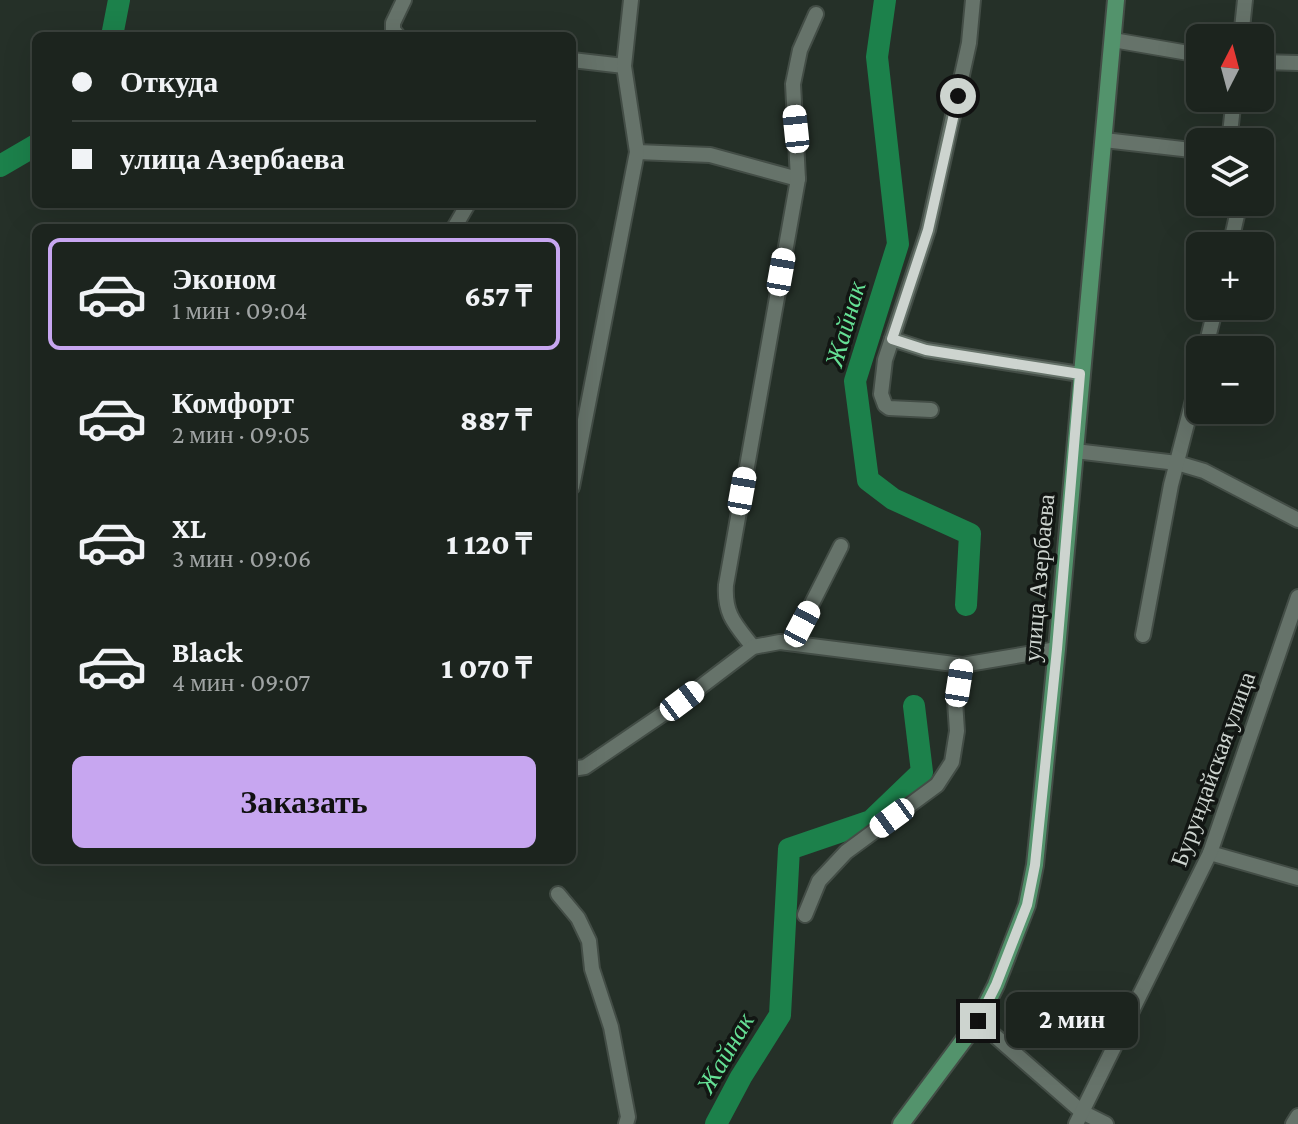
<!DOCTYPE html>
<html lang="ru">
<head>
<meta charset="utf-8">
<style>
	body { margin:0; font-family:"Crimson Pro",serif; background:#29302b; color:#f1f3f6; height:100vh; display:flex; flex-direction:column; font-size:30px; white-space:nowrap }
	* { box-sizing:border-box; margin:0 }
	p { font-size:26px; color:#a0a4a4 }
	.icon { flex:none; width:44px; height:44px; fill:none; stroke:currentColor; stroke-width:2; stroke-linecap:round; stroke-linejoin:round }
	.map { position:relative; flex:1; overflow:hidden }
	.sheet { position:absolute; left:32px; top:224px; width:544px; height:640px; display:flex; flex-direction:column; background:#1c241e; border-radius:12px; box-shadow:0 8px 32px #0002,0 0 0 2px #3a413c }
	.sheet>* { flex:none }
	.top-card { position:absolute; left:32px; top:32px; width:544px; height:176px; border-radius:12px; box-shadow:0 8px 32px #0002,0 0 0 2px #3a413c; display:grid; align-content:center; height:176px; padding:0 40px; background:#1c241e }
	.needle { width:52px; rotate:6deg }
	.fabs { position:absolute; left:1186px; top:24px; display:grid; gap:16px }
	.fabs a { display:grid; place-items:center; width:88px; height:88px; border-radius:12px; background:#1c241e; box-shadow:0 8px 32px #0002,0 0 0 2px #3a413c; font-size:40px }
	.end { position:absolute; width:36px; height:36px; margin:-18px; border:10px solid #cdd4cf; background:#111; box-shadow:0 0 0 4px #111 }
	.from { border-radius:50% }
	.bubble { position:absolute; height:56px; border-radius:12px; background:#1c241e; box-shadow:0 8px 32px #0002,0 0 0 2px #3a413c; font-size:26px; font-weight:800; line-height:56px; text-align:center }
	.car { position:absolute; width:24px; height:48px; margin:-24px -12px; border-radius:10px; box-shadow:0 0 6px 2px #0007; background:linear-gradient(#fff 24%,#345 0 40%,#fff 0 76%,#345 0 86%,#fff 0) }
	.top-card b { display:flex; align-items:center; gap:28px; height:76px; font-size:30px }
	.top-card b+b { border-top:2px solid #3a413c }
	.top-card i { width:20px; height:20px; background:#f1f3f6 }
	ul { padding:14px 0 0; list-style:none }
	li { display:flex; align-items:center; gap:24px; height:112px; margin:0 16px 12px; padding:0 24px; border:4px solid transparent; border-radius:12px }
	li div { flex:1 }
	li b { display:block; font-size:30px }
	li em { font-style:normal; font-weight:800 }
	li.on { border-color:#c7a6f0 }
	li>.icon { width:72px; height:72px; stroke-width:1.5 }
	.button { display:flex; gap:16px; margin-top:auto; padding:16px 40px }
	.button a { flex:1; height:92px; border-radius:12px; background:#c7a6f0; color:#111; font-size:32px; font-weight:800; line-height:92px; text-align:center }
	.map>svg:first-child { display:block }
</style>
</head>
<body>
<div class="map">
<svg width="1298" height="1124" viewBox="0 0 1298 1124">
	<rect width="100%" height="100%" fill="#253028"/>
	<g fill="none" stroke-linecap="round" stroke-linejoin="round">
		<!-- river -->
		<g stroke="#1c814b" stroke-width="22">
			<polyline points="885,0 877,57 898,244 855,381 868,480 893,499 970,534 966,605"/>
			<polyline points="112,36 119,0"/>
			<polyline points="0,166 36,145"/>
			<polyline points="716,1124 741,1077 780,1015 789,849 871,821 922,772 914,706"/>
		</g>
		<!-- minor casing -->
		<g stroke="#434d46" stroke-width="18">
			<g id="minor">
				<polyline points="398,36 393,30 393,23 404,0"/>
				<polyline points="1241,38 1245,0"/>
				<polyline points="1113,40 1200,55"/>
				<polyline points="572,60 624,66"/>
				<polyline points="1260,62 1298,63"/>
				<polyline points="1104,140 1200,151"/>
				<polyline points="1229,142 1234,98"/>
				<polyline points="637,152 710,155 798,179"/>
				<polyline points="454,228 468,204"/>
				<polyline points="1230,246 1240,202"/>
				<polyline points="892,339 926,350 1080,374"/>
				<polyline points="1205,350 1216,306"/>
				<polyline points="931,410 889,408 885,405 881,394 885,360 928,230 969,43 973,0"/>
				<polyline points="1075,451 1177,463 1204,471 1298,520"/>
				<polyline points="572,487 637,152 624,66 631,0"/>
				<polyline points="1143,635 1171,485 1200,373"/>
				<polyline points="792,643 841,546"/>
				<path d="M753 647C736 625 724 615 726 585L798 179 793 84 800 50 816 14"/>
				<polyline points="572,769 585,767 682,701 753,647 780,642 962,665 1057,649"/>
				<polyline points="1210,853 1298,878"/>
				<polyline points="558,894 578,918 589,941 592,969 611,1027 628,1117 626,1124"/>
				<polyline points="805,915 819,881 846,852 937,785 952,762 957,731 955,701 962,665"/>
				<polyline points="978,1021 1082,1112 1106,1124"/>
				<polyline points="1076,1124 1210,853 1298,597"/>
				<polyline points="1293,1124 1298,1116"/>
			</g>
		</g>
		<!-- major casing -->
		<g stroke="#434d46" stroke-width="20">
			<polyline id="major" points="901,1124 978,1021 996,985 1027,905 1035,865 1057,649 1116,0"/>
		</g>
		<!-- minor -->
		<use href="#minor" stroke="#66736a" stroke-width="14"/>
		<!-- major -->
		<use href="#major" stroke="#53936c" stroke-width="16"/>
	</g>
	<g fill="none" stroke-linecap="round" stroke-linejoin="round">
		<!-- route -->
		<polyline stroke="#cdd4cf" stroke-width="10" points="958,96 928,230 892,339 926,350 1080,374 1057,649 1035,865 1027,905 996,985 978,1021"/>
	</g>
	<g text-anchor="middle" stroke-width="7" stroke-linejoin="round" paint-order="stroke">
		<!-- street labels -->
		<g font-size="24" fill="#cdd4cf" stroke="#121613">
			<text transform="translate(1039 578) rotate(-85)" y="8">улица Азербаева</text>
			<text transform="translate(1213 769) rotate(-70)" y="8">Бурундайская улица</text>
		</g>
		<!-- water labels -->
		<g font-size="26" font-style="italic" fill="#65e095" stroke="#121613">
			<text transform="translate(845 324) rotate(-74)" y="9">Жайнак</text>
			<text transform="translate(725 1053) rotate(-60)" y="9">Жайнак</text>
		</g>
	</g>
</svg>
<div class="fabs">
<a><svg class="needle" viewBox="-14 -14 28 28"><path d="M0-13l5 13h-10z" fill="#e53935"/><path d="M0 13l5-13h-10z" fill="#a0a4a4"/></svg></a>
<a><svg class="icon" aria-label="layers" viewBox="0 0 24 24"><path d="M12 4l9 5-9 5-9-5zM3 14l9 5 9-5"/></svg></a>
<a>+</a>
<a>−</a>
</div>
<i class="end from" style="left:958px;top:96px"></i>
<i class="end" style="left:978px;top:1021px"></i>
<div class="bubble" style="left:1006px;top:992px;width:132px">2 мин</div>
<i class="car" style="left:796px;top:129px;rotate:354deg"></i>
<i class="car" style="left:781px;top:272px;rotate:10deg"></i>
<i class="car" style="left:742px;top:491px;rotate:10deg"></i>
<i class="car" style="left:802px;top:624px;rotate:28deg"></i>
<i class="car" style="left:959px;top:683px;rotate:9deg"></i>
<i class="car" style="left:682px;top:701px;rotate:53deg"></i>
<i class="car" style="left:892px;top:818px;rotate:234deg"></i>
<div class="top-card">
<b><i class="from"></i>Откуда</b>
<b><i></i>улица Азербаева</b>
</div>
<section class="sheet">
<ul>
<li class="on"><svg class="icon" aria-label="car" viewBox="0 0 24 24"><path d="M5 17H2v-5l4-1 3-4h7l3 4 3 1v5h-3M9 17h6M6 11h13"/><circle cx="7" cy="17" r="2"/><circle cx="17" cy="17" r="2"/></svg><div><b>Эконом</b><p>1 мин · 09:04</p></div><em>657 ₸</em></li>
<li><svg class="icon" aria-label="car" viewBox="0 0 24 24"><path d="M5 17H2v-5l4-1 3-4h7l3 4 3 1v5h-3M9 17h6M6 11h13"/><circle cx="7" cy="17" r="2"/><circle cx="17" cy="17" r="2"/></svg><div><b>Комфорт</b><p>2 мин · 09:05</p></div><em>887 ₸</em></li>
<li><svg class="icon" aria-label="car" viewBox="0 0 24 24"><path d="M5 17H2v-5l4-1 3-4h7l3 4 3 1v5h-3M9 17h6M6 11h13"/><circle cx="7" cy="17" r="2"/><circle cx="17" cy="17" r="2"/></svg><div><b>XL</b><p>3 мин · 09:06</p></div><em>1 120 ₸</em></li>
<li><svg class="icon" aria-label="car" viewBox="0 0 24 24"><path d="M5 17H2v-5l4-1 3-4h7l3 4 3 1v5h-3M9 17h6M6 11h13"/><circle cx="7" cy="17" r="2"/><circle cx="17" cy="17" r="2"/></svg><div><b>Black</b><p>4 мин · 09:07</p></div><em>1 070 ₸</em></li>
</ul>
<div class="button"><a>Заказать</a></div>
</section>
</div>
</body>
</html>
